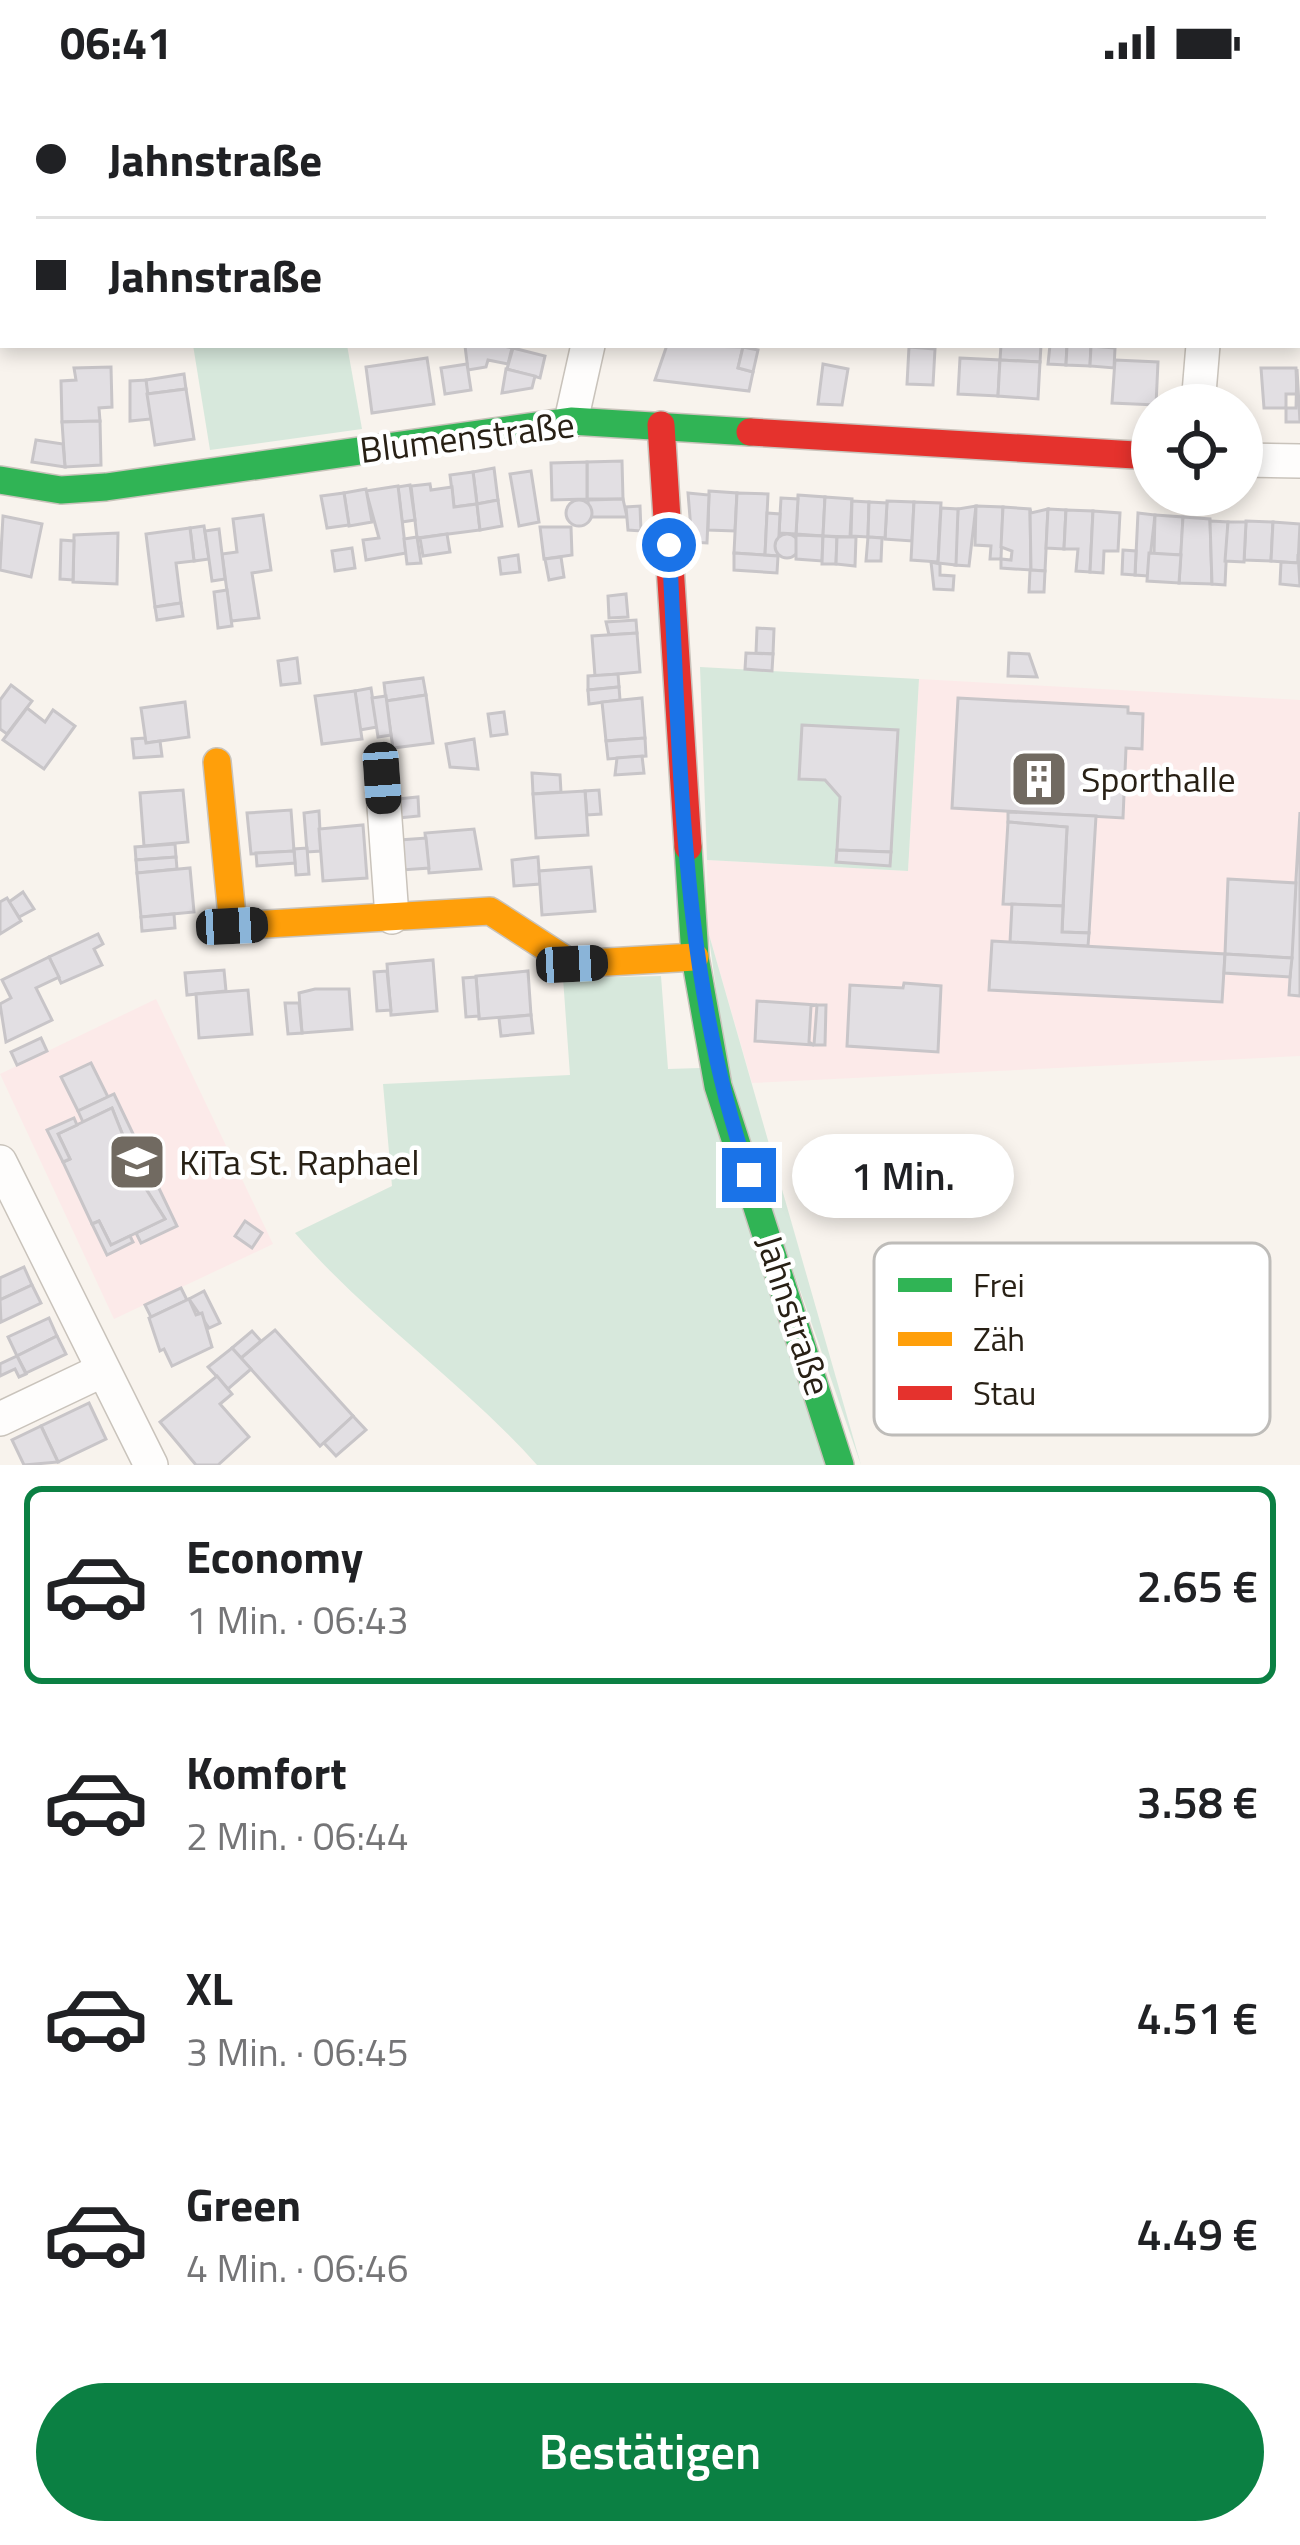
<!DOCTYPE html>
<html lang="de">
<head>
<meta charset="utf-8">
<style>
	body { margin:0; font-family:"Titillium Web",sans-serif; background:#f2f2f2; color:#202124; height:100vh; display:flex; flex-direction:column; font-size:45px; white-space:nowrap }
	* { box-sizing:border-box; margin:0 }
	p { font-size:39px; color:#757577 }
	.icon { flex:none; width:66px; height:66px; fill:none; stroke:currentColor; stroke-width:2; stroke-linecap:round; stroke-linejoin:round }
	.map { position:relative; height:1381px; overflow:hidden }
	.side { display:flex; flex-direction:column; background:#fff; flex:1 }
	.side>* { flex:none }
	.top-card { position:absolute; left:0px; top:0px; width:1302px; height:264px; box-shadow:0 6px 18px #0003; display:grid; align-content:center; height:264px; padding:0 36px; background:#fff }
	.tools { position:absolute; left:1131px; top:300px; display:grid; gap:24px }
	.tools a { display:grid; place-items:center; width:132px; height:132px; border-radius:50%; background:#fff; box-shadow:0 6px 18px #0003; font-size:60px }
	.end { position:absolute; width:54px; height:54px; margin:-27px; border:15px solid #1a73e8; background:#fff; box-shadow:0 0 0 6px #fff }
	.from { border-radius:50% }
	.bubble { position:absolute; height:84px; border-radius:42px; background:#fff; box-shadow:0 6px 18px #0003; font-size:39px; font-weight:600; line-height:84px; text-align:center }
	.car { position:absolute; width:36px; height:72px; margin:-36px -18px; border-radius:15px; box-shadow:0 0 9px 3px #0007; background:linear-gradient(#222 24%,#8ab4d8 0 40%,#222 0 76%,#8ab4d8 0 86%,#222 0) }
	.top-card b { display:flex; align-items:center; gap:42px; height:114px; font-size:45px }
	.top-card b+b { border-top:3px solid #e0e0e0 }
	.top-card i { width:30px; height:30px; background:#202124 }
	ul { padding:21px 0 0; list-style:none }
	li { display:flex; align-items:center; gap:36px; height:198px; margin:0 24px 18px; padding:0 12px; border:6px solid transparent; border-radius:18px }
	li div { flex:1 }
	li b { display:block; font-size:45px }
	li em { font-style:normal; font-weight:600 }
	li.active { border-color:#0b8043 }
	li>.icon { width:108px; height:108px; stroke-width:1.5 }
	.cta { display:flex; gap:24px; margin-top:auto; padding:24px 36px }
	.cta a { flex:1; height:138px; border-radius:72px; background:#0b8043; color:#fff; font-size:48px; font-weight:600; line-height:138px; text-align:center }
	.status { display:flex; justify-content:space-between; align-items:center; height:84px; padding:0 60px; background:#fff; direction:ltr }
	.status svg { height:33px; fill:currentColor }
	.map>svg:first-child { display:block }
</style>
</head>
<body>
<div class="status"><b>06:41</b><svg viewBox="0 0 49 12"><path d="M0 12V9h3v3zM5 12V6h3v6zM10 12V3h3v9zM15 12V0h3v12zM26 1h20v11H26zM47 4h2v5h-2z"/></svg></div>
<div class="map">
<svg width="1300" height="1381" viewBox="0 0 1300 1381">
	<rect width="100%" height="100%" fill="#f8f3ed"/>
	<!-- education -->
	<g fill="#fceae9">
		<polygon points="919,595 1300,616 1300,972 752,999 708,847 707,776 908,787"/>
		<polygon points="156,915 273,1160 114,1235 0,990"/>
	</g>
	<!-- green -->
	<g fill="#d7e8dc">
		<polygon points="0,0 234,0 253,3 3,3 3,215"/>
		<polygon points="193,261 347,261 362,345 210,366"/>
		<polygon points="700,583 919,595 908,787 707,776"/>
		<polygon points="708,847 861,1381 730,1005"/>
		<path d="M661 892 668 985 700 984 825 1381H537C462 1297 368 1234 295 1149L392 1102 383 1000 570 991 563 894Z"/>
	</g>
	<!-- building -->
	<g fill="#e2dfe3" stroke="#c8c5c8" stroke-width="3">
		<polygon points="499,261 512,264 508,280 488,276 486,283 468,286 465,262"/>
		<polygon points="667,261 743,263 738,284 753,288 749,307 655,296"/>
		<polygon points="1001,261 1041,261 1040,278 1000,276"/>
		<polygon points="1050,261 1067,261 1066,281 1048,280"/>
		<polygon points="1067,261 1091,262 1090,282 1066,281"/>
		<polygon points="1091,262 1115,264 1114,284 1090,282"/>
		<polygon points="743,263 758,266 753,288 738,284"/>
		<polygon points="909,263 935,265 933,301 907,300"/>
		<polygon points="513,264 545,272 540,294 507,285"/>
		<polygon points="427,274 434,320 372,329 366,283"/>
		<polygon points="960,274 1000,276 998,312 958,310"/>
		<polygon points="1000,276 1040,278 1038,315 998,312"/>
		<polygon points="1115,276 1158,278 1156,321 1112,319"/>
		<polygon points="467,280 471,306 445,310 441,284"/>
		<polygon points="823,280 848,285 842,321 818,320"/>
		<polygon points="111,283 112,323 99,324 100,337 62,338 61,297 76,296 74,284"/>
		<polygon points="1261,284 1296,284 1297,310 1286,310 1286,324 1264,324"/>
		<polygon points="506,285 535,292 532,304 502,309"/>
		<polygon points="1297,285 1300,338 1286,338 1286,324 1296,324"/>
		<polygon points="184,290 186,305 147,310 146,296"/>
		<polygon points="146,296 151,335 130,337 130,297"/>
		<polygon points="186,305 194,355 155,361 147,310"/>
		<polygon points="100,337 101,381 65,383 62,338"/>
		<polygon points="36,356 63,360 65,383 32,378"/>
		<polygon points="622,377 623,415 587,415 587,378"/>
		<polygon points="587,378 587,415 552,416 551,379"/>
		<polygon points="494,384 498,416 477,420 473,388"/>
		<polygon points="531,387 539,438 519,442 510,390"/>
		<polygon points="473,388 477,420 454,423 450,391"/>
		<polygon points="430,400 431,406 452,403 454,423 477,420 480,446 417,454 411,402"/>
		<polygon points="410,401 415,436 402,438 398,403"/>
		<polygon points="398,402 406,469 366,476 363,456 379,454 366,407"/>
		<polygon points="366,405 372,438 349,442 344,409"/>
		<polygon points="709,407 737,409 735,447 708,446"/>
		<polygon points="344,409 349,441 327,444 321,412"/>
		<polygon points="688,409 709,411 707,459 692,458"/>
		<polygon points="737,409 768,410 765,471 734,469"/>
		<polygon points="798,411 825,413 823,452 796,450"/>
		<polygon points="825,413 852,415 850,453 823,452"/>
		<polygon points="781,414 798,415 796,450 779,449"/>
		<polygon points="623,415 627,433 588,433 588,416"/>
		<polygon points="498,416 502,442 480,446 477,420"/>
		<circle cx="579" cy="429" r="13"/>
		<polygon points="852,417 869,418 868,453 851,452"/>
		<polygon points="887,417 914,418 912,457 885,455"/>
		<polygon points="869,418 887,419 885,454 868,453"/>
		<polygon points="914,418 941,419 938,478 911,476"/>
		<polygon points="640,422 641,447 628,446 626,423"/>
		<polygon points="976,422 969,482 955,481 958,425"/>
		<polygon points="976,422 1003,423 1001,475 990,475 991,462 975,461"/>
		<polygon points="1003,423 1030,425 1031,486 1001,484 1001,475 1011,476 1012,467 1001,463"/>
		<polygon points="941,424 958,425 956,481 938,479"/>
		<polygon points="1030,425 1031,429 1048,425 1045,487 1031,486"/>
		<polygon points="1048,425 1066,426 1064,465 1046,464"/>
		<polygon points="1066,426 1093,427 1090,488 1076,487 1078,465 1064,465"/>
		<polygon points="1093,427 1120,429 1118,467 1104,467 1103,489 1090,488"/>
		<polygon points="767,429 780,430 778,472 765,471"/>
		<polygon points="1138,429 1155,431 1148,492 1135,491"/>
		<polygon points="263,431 271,486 252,489 259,534 231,537 222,470 237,468 233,435"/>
		<polygon points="1155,431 1183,433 1181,471 1154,470"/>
		<polygon points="3,432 42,440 31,493 0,486"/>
		<polygon points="1183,433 1210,435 1212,500 1179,499"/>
		<polygon points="1210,437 1228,438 1225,501 1212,500"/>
		<polygon points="1246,437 1273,438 1271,477 1244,476"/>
		<polygon points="1228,438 1246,438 1244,478 1225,477"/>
		<polygon points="1273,438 1300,440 1298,479 1271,477"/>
		<polygon points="204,442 209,475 194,477 190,444"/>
		<polygon points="540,443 571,443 572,471 544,475"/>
		<polygon points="190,444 194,477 176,479 181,519 155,523 146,450"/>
		<polygon points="219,445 225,495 212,497 205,447"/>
		<polygon points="118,449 117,500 73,498 74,451"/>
		<polygon points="447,450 450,468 423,472 420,454"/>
		<circle cx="787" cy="462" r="12"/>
		<polygon points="796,451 823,452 822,477 796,475"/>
		<polygon points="823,452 837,453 836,480 822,480"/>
		<polygon points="417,453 421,479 407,480 404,455"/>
		<polygon points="837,453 856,453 855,482 836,480"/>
		<polygon points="868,453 882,454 881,477 866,477"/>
		<polygon points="61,456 74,457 73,496 60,495"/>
		<polygon points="352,464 355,484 335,487 332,467"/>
		<polygon points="1123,466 1136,467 1135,491 1122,490"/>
		<polygon points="734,469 778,472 777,489 734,486"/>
		<polygon points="1149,469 1181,471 1179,499 1147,497"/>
		<polygon points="1298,470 1300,502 1280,500 1281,478 1298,479"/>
		<polygon points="518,471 520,488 501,490 499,474"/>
		<polygon points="561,473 564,493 549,496 545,475"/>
		<polygon points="931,478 940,480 940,491 954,492 953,506 934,505"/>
		<polygon points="1030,486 1045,487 1044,508 1029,508"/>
		<polygon points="227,506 232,542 218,544 214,508"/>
		<polygon points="626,510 628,533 609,534 608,512"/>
		<polygon points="181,519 183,532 157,536 155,523"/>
		<polygon points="636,536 637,549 609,551 606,538"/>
		<polygon points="757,544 774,545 773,570 756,569"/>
		<polygon points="637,549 640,588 595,592 592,552"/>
		<polygon points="746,569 773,570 772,587 745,585"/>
		<polygon points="1009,569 1029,570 1037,593 1008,592"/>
		<polygon points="297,574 300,599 281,601 278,577"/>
		<polygon points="618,590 619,603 588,606 588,592"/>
		<polygon points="423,594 426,611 386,617 384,599"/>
		<polygon points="11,601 32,617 7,650 0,645 0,616"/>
		<polygon points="619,603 620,616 589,620 588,606"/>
		<polygon points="371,604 377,643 360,646 355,607"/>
		<polygon points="355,607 362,655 322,660 315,612"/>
		<polygon points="426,611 433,659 393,664 386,617"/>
		<polygon points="386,612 391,651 378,653 372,614"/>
		<polygon points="642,614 645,654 606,657 602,618"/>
		<polygon points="958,614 1128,623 1128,629 1143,630 1142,665 1126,664 1123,734 952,724"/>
		<polygon points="185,618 189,653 146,659 141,624"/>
		<polygon points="27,624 45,638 53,626 75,642 44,685 3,656"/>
		<polygon points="504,628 507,650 491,652 488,630"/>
		<polygon points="802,641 898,646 891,768 837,766 840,713 825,696 799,695"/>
		<polygon points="145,654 146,659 160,657 162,672 134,674 132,655"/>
		<polygon points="645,654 646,672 608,675 606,657"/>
		<polygon points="474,655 478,685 450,683 446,660"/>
		<polygon points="642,672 644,689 615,691 617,674"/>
		<polygon points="532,689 560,691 561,708 533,710"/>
		<polygon points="183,706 188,758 144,762 140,709"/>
		<polygon points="599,706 601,730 587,731 585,707"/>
		<polygon points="585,707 588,751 536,754 533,710"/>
		<polygon points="418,713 419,732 398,734 397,715"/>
		<polygon points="291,726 294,767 251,770 247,729"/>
		<polygon points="319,727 321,767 307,768 304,729"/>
		<polygon points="1008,728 1096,732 1089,849 1062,848 1067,743 1008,738"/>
		<polygon points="1300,728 1300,912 1289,911"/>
		<polygon points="1008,738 1067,743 1063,822 1003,820"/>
		<polygon points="363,741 367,794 323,797 319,745"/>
		<polygon points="474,745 481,785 429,789 425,749"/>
		<polygon points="426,754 429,784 402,786 400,756"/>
		<polygon points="175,760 176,773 136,776 135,763"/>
		<polygon points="307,764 309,790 296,791 294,765"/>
		<polygon points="837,766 891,768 890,782 836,778"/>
		<polygon points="294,767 295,779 257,782 256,769"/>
		<polygon points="176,773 177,785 137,789 136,776"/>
		<polygon points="538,773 540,800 514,802 512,776"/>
		<polygon points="591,783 595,827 542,831 539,787"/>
		<polygon points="190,784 194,828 141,833 137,789"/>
		<polygon points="1228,795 1296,799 1292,874 1225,870"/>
		<polygon points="23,808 34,825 19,833 9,818"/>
		<polygon points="7,814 21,837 0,850 0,818"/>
		<polygon points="1012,820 1063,822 1062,848 1089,849 1088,862 1010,858"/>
		<polygon points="174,830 175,844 142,847 141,833"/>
		<polygon points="98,850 103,860 94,865 102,881 61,899 49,873"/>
		<polygon points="992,857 1225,870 1222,918 989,906"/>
		<polygon points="1225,870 1292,874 1290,893 1224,889"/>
		<polygon points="49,873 59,893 36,904 52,936 6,958 0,920 11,914 2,896"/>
		<polygon points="433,876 437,927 391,931 387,880"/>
		<polygon points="224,886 226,907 187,911 185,889"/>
		<polygon points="387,887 391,926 377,927 374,888"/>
		<polygon points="528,887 531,931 479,935 476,892"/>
		<polygon points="476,893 479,932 466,933 463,894"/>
		<polygon points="904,899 941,902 938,968 847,962 850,901 903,904"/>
		<polygon points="315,905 349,905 352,945 302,949 299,909"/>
		<polygon points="248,906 252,950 199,954 196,910"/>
		<polygon points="757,917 817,921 811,922 809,958 814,961 755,957"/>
		<polygon points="285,919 299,919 302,949 288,950"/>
		<polygon points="817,921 826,921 825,961 814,961"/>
		<polygon points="531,931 533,949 501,952 499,934"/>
		<polygon points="41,954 47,967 17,981 11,968"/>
		<polygon points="91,979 108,1013 78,1027 61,993"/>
		<polygon points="114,1010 177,1142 141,1159 136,1149 165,1135 141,1097 112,1024 83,1038 78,1027"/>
		<polygon points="112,1024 141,1097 165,1135 111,1161 99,1137 92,1140 63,1078 70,1075 58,1050"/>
		<polygon points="74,1034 77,1041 58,1050 70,1075 63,1078 47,1046"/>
		<polygon points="99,1137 111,1161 130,1152 133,1158 107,1171 92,1140"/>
		<polygon points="245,1137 262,1149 252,1164 235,1152"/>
		<polygon points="24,1183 32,1201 0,1216 0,1194"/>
		<polygon points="32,1201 41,1219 1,1238 0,1216"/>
		<polygon points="181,1204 187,1216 151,1233 145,1221"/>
		<polygon points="204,1207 220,1239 209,1244 189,1215"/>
		<polygon points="189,1215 196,1231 202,1229 212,1263 172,1282 164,1265 160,1267 149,1234"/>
		<polygon points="49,1234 57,1252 17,1272 8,1253"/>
		<polygon points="275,1246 353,1332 320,1362 241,1274"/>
		<polygon points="252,1247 261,1257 241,1274 232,1264"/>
		<polygon points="57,1252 66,1270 26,1289 17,1272"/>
		<polygon points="232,1264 251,1285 228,1305 208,1283"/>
		<polygon points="17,1272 26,1290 19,1293 15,1285 0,1292 0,1280"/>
		<polygon points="217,1292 232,1310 220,1320 249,1353 218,1381 196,1381 160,1338"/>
		<polygon points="89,1319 106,1355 58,1378 41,1342"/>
		<polygon points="353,1332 366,1346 336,1372 324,1359"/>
		<polygon points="41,1342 58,1378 24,1381 12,1356"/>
	</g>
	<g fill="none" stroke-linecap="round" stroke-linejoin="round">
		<!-- street casing -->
		<g stroke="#c9c3bb" stroke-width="36">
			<g id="street">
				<polyline points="645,3 646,0"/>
				<polyline points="1245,3 1246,0"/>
				<polyline points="1198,321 1203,261"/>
				<polyline points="571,337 588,261"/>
				<polyline points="1242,376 1300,377"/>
				<polyline points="382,694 392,833"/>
				<polyline points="0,1078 151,1381"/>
				<polyline points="0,1335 101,1287"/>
			</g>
		</g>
		<!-- fast casing -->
		<g stroke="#c9c3bb" stroke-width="30">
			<g id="fast">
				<polyline points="0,396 61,406 106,403 571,337 750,348"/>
				<polyline points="688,763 695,873 718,1002 840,1381"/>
			</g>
		</g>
		<!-- slow casing -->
		<g stroke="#c9c3bb" stroke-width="30">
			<polyline id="slow" points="217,678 233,842 490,827 572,880 695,873"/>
		</g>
		<!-- jam casing -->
		<g stroke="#c9c3bb" stroke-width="30">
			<g id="jam">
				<polyline points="661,341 688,763"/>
				<polyline points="750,348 1152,372"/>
			</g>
		</g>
		<!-- street -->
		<use href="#street" stroke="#fefdfc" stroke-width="33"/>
		<!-- fast -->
		<use href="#fast" stroke="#30b455" stroke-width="27"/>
		<!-- slow -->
		<use href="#slow" stroke="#ff9f0a" stroke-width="27"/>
		<!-- jam -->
		<use href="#jam" stroke="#e5322d" stroke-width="27"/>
	</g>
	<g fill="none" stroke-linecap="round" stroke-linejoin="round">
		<!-- route -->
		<path stroke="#1a73e8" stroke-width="15" d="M669 461C681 674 679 888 749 1091"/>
	</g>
	<!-- icons -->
	<defs>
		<g id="building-square" transform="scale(3)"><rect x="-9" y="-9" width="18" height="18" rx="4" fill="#716a61" stroke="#fff"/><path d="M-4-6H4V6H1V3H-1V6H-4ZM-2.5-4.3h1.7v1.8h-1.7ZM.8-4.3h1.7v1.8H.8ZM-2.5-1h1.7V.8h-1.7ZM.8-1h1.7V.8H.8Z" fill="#fff"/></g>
		<g id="school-square" transform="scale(3)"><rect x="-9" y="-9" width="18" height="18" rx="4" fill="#716a61" stroke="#fff"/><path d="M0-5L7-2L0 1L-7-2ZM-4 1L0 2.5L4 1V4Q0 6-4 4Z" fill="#fff"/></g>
	</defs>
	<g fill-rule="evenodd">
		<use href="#building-square" x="1039" y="695"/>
		<use href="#school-square" x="137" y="1078"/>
	</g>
	<g text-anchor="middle" stroke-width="9" stroke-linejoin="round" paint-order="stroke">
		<!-- street labels -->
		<g font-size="36" fill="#282015" stroke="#fff">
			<text transform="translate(467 353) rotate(-7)" y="13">Blumenstraße</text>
			<text transform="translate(794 1231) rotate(72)" y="13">Jahnstraße</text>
		</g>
		<!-- poi labels -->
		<g font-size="36" fill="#282015" stroke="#fff" text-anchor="start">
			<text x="1081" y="708">Sporthalle</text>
			<text x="179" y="1091">KiTa St. Raphael</text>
		</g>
	</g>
	<!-- legend -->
	<rect x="874" y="1159" width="396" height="192" rx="18" fill="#fff" stroke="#bebcb9" stroke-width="3"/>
	<rect x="898" y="1194" width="54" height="14" fill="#30b455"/>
	<rect x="898" y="1248" width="54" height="14" fill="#ff9f0a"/>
	<rect x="898" y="1302" width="54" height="14" fill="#e5322d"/>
	<g font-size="33" fill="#282015">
		<text x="973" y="1213">Frei</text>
		<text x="973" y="1267">Zäh</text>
		<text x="973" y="1321">Stau</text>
	</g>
</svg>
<div class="tools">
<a><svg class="icon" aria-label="locate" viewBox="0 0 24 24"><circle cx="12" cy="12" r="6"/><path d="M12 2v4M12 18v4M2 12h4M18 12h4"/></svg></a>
</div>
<i class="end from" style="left:669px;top:461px"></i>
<i class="end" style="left:749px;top:1091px"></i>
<div class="bubble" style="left:792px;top:1050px;width:222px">1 Min.</div>
<i class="car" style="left:382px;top:694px;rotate:176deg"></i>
<i class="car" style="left:232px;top:842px;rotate:87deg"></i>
<i class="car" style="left:572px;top:880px;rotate:87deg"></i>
<div class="top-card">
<b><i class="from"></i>Jahnstraße</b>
<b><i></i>Jahnstraße</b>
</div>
</div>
<section class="side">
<ul>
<li class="active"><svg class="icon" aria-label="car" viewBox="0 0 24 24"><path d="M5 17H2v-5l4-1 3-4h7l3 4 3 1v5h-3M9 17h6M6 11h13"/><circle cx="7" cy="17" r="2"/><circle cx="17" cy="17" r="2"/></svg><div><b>Economy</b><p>1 Min. · 06:43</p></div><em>2.65 €</em></li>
<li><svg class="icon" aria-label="car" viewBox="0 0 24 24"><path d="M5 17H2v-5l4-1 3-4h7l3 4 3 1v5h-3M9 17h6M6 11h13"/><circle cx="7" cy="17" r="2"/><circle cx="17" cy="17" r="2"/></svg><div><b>Komfort</b><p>2 Min. · 06:44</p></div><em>3.58 €</em></li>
<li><svg class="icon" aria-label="car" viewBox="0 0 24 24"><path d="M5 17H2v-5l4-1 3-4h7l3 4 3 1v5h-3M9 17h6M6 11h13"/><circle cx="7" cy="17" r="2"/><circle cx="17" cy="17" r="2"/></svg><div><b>XL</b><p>3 Min. · 06:45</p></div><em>4.51 €</em></li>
<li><svg class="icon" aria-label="car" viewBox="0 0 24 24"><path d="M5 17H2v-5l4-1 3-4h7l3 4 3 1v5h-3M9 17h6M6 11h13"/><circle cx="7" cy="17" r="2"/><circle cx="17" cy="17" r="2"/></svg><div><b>Green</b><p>4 Min. · 06:46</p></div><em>4.49 €</em></li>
</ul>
<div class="cta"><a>Bestätigen</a></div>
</section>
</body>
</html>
